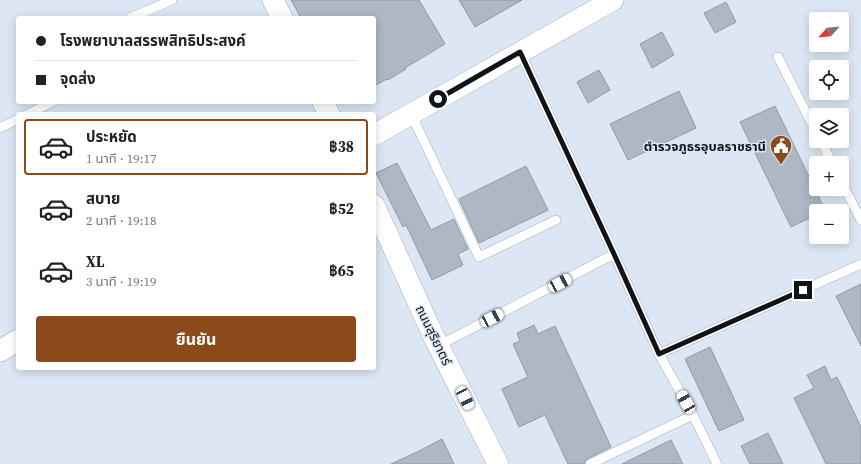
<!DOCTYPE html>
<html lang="th">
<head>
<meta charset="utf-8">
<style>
	body { margin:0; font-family:"Source Serif 4","Noto Sans Thai",serif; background:#f6f6f6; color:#222; height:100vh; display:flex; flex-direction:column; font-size:15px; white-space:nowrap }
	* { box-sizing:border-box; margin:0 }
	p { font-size:13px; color:#767676 }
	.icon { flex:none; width:22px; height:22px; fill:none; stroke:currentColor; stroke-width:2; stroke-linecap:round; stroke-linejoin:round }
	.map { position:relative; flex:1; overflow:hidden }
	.drawer { position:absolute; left:16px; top:112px; width:360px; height:258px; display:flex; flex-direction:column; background:#fff; border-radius:4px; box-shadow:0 2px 10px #0003 }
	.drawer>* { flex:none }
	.top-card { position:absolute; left:16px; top:16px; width:360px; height:88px; border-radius:4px; box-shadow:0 2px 10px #0003; display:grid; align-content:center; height:88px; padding:0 20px; background:#fff }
	.needle { width:26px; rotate:243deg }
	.tools { position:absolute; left:809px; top:12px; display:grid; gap:8px }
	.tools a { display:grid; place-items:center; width:40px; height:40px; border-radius:4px; background:#fff; box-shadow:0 2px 10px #0003; font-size:20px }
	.end { position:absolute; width:18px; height:18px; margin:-9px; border:5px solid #101317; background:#fff; box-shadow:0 0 0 2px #fff }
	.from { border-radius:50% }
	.car { position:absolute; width:12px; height:24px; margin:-12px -6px; border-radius:5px; box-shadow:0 0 3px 1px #0007; background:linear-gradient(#fff 24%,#345 0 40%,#fff 0 76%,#345 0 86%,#fff 0) }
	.top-card b { display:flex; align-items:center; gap:14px; height:38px; font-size:15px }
	.top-card b+b { border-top:1px solid #e0e0e0 }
	.top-card i { width:10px; height:10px; background:#222 }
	ul { padding:7px 0 0; list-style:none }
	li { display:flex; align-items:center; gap:12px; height:56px; margin:0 8px 6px; padding:0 12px; border:2px solid transparent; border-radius:4px }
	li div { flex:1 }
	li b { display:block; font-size:15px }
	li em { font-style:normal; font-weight:700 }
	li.selected { border-color:#8c491a }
	li>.icon { width:36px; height:36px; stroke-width:1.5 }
	.cta { display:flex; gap:8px; margin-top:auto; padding:8px 20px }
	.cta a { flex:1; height:46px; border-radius:4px; background:#8c491a; color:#fff; font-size:16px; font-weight:700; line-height:46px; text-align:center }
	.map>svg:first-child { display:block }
</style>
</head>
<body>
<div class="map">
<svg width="861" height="464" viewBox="0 0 861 464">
	<rect width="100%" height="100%" fill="#dde6f4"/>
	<!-- building -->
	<g fill="#aeb7c4" stroke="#9199a6">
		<polygon points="291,0 419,0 445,44 405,68 406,69 388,80 387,79 374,86 374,18 301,18"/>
		<polygon points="459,0 522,0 475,27"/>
		<polygon points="726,2 736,22 715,33 704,13"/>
		<polygon points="662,32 674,55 652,68 640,44"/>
		<polygon points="599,70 610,90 588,103 577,82"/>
		<polygon points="679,91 696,128 628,160 610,124"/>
		<polygon points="775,106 825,210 816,211 816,215 791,227 740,122"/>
		<polygon points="397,163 431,230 454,219 468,249 458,254 463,265 432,280 406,225 403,227 376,173"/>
		<polygon points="526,166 548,210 479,243 459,199"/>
		<polygon points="861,284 861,346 836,296"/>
		<polygon points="534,325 538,334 555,326 611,447 587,459 584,464 568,464 545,415 519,427 502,389 528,377 513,344 520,341 517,333"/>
		<polygon points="710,347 744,420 719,431 685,359"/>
		<polygon points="825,366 831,380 837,377 861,427 861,464 826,464 794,398 814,388 807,375"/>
		<polygon points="768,433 783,464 750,464 741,446"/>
		<polygon points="442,439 454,464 391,464 419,451"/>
		<polygon points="671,440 683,464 622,464"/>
	</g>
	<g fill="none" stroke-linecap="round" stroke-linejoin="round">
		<!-- service casing -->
		<g stroke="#a6afbc" stroke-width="10">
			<g id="service">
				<polyline points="130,18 172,0"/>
				<polyline points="520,52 614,254"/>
				<polyline points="778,57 816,132"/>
				<polyline points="28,114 52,102"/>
				<polyline points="411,114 479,257 556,220"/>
				<polyline points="0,128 18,119"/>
				<polyline points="821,141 832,163"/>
				<polyline points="842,183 861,220"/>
				<polyline points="438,346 614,254 659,354 693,415 717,464"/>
				<polyline points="659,354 861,264"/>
				<polyline points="590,464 693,415"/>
			</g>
		</g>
		<!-- tertiary casing -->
		<g stroke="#a6afbc" stroke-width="22">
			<g id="tertiary">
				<polyline points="273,0 282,18"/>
				<polyline points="323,102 329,114"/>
				<polyline points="374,135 613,0"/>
				<polyline points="374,205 433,335 498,464"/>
				<polyline points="0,351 18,340"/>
			</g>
		</g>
		<!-- service -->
		<use href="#service" stroke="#fff" stroke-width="9"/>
		<!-- tertiary -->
		<use href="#tertiary" stroke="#fff" stroke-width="21"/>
	</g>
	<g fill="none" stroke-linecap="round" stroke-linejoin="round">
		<!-- route -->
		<polyline stroke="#101317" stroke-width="5" points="438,99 520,52 614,254 659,354 803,290"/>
	</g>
	<!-- icons -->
	<defs>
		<g id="civic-pin" transform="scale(1.15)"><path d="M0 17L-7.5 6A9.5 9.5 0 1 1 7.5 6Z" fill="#8c491a" stroke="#dde6f4"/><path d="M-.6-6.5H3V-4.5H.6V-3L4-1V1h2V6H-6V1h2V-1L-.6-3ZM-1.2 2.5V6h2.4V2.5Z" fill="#fff"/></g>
	</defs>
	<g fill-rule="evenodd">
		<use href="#civic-pin" x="781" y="146"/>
	</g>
	<g text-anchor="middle" stroke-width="3" stroke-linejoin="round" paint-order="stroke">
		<!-- poi labels -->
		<g font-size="13" font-weight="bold" fill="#101317" stroke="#dde6f4" text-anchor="end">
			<text x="766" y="151">ตำรวจภูธรอุบลราชธานี</text>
		</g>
		<!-- street labels -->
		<g font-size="13" fill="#101317" stroke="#dde6f4">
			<text transform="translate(434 335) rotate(64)" y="5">ถนนสุริยาตร์</text>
		</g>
	</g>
</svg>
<div class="tools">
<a><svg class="needle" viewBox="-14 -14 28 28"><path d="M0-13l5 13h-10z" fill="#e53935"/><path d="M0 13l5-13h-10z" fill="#767676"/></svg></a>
<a><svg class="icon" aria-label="locate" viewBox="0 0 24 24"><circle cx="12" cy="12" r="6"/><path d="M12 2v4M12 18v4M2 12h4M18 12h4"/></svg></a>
<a><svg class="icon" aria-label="layers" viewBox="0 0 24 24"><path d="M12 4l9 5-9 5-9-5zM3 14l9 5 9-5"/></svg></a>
<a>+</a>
<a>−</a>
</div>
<i class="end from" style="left:438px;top:99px"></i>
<i class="end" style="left:803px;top:290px"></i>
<i class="car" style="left:560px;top:283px;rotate:62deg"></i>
<i class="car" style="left:492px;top:318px;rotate:62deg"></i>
<i class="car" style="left:465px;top:398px;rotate:153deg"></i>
<i class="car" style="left:686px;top:402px;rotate:330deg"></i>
<div class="top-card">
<b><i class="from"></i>โรงพยาบาลสรรพสิทธิประสงค์</b>
<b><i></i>จุดส่ง</b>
</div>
<section class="drawer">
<ul>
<li class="selected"><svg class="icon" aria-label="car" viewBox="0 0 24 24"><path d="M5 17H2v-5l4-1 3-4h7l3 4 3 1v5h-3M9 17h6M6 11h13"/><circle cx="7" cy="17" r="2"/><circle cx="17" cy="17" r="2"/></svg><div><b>ประหยัด</b><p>1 นาที · 19:17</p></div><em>฿38</em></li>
<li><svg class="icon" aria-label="car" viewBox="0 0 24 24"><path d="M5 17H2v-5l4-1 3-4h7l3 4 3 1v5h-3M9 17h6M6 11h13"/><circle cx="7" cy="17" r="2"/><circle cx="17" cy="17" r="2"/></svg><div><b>สบาย</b><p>2 นาที · 19:18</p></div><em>฿52</em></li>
<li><svg class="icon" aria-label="car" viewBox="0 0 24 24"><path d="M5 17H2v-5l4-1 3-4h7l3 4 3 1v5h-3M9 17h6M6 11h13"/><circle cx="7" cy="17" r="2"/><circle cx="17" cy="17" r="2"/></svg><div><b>XL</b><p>3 นาที · 19:19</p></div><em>฿65</em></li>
</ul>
<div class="cta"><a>ยืนยัน</a></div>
</section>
</div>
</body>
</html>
